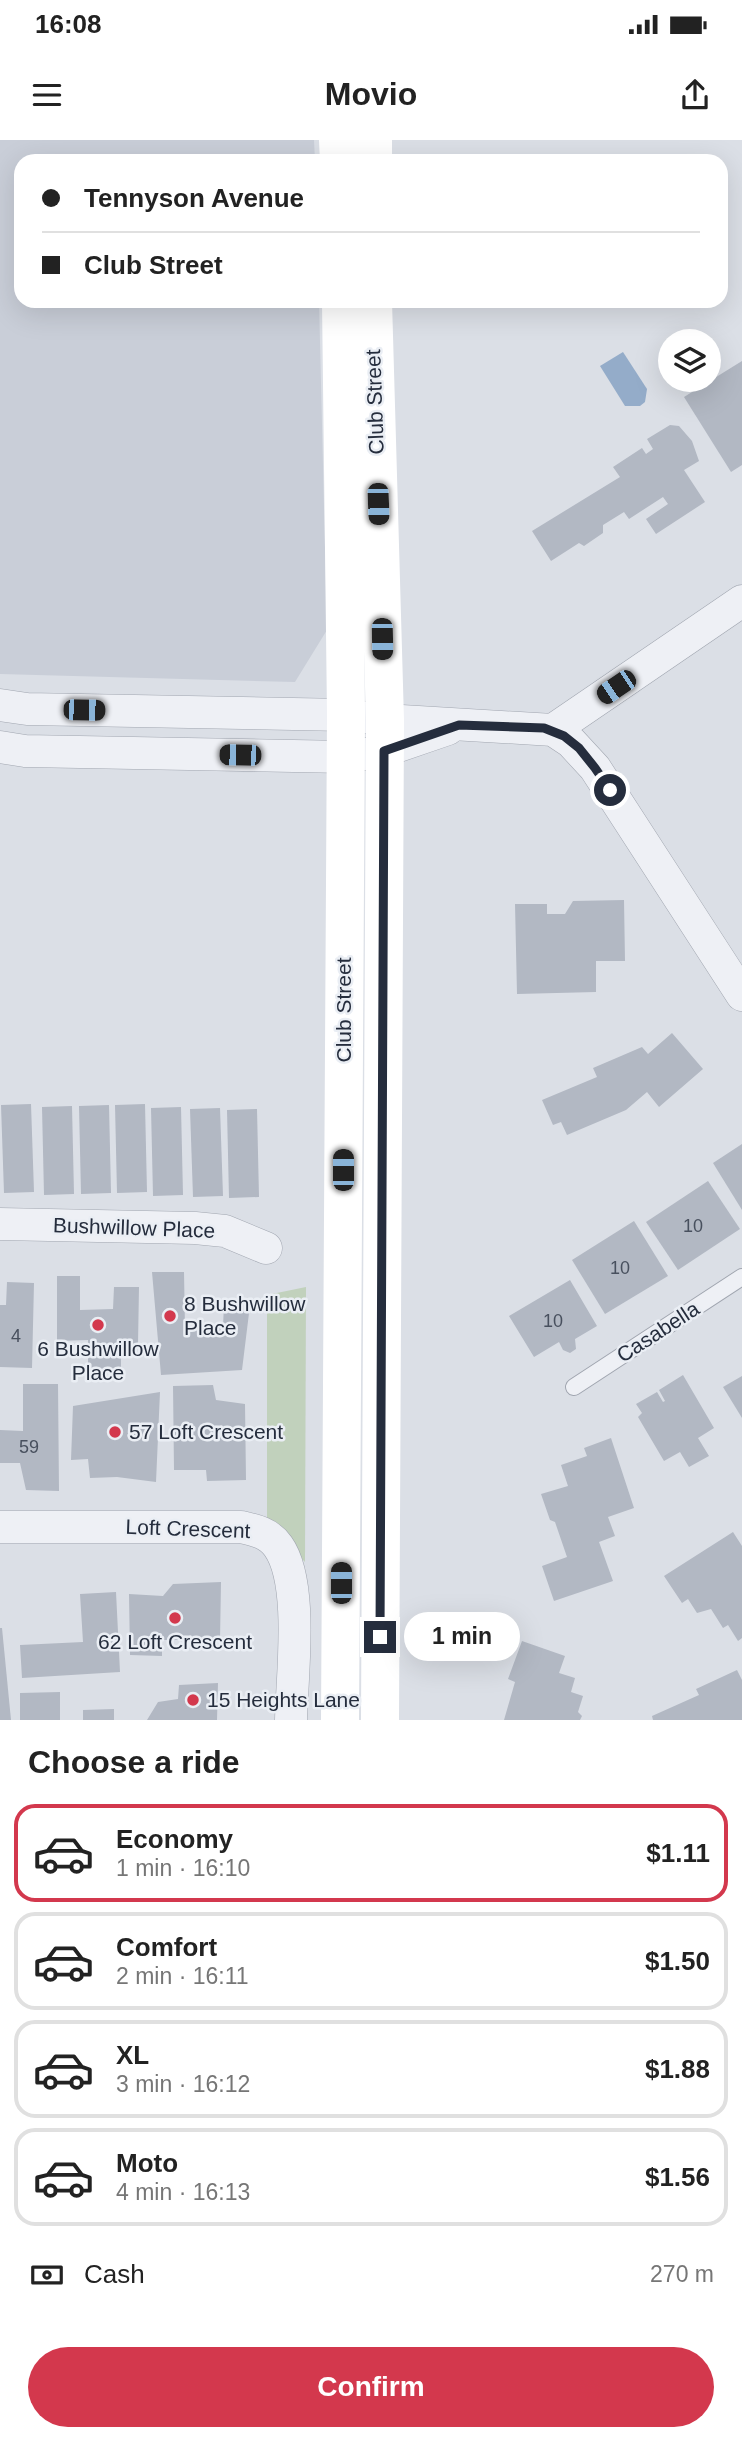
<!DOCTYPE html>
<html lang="en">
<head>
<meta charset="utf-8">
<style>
	body { margin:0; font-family:Arial,sans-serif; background:#f2f2f2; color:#222; height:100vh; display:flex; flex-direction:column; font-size:26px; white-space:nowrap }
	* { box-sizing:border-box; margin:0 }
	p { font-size:23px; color:#767676 }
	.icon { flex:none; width:38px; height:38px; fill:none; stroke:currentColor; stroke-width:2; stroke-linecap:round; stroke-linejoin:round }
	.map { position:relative; height:1580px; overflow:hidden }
	.side { display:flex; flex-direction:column; background:#fff; flex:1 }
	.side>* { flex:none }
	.guide { position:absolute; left:14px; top:14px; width:714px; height:154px; border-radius:21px; box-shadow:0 7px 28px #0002; display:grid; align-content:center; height:154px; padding:0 28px; background:#fff }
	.tools { position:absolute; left:658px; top:189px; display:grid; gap:14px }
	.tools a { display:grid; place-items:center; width:63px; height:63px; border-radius:50%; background:#fff; box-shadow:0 7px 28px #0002; font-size:35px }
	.end { position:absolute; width:32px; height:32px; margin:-16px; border:9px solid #252d3d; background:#fff; box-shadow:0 0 0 4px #fff }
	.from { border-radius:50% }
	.bubble { position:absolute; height:49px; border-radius:24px; background:#fff; box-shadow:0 7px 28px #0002; font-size:23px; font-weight:700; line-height:49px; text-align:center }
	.car { position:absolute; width:21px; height:42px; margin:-21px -10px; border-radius:9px; box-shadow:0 0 5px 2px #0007; background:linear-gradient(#222 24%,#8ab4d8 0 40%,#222 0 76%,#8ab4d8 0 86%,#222 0) }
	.guide b { display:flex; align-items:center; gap:24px; height:66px; font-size:26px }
	.guide b+b { border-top:2px solid #e0e0e0 }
	.guide i { width:18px; height:18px; background:#222 }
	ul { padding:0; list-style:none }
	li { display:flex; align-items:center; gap:21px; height:98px; margin:0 14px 10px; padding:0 14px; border:4px solid #e0e0e0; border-radius:21px }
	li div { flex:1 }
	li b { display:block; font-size:26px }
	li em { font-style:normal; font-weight:700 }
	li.current { border-color:#d3384d }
	li>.icon { width:63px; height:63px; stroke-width:1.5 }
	h2 { padding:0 28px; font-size:32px; line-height:84px }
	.pay { display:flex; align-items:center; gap:18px; height:77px; padding:0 28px; font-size:26px }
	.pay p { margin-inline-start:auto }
	.primary-button { display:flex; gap:14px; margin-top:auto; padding:14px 28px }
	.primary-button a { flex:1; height:80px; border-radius:42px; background:#d3384d; color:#fff; font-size:28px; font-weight:700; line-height:80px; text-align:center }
	.status { display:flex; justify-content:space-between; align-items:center; height:49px; padding:0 35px; background:#fff; direction:ltr }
	.status svg { height:19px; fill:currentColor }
	header { display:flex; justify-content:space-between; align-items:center; height:91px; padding:0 28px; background:#fff; font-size:32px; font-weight:700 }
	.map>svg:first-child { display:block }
</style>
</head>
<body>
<div class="status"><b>16:08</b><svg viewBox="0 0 49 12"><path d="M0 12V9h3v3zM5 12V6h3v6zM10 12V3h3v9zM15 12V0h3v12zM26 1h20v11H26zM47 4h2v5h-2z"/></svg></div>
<header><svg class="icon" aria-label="menu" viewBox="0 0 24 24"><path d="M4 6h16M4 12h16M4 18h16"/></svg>Movio<svg class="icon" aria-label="share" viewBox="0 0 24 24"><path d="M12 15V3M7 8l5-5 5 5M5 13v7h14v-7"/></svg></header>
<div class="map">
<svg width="742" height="1580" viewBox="0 0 742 1580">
	<rect width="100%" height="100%" fill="#dbdfe6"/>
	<!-- built -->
	<polygon fill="#c9ced8" points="0,0 314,0 315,21 21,21 21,161 319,161 327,490 295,542 0,534"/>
	<!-- green -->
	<polygon fill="#c1d1bc" points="306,1147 305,1422 267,1384 267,1155"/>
	<!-- water -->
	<polygon fill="#94acc9" points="623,212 647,249 645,262 640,266 625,266 600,226"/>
	<!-- building -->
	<g fill="#b2b8c3">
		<polygon points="742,221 742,325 731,332 684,257"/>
		<polygon points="670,285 679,286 692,301 699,321 684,330 705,362 656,394 646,379 668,364 663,357 629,379 624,372 603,385 603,393 584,406 579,403 551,421 532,391 620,337 613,327 642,308 646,314 653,309 647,299"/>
		<polygon points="624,760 625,821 596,821 596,852 517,854 515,764 547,764 547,774 565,774 573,761"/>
		<polygon points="672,893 703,929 659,967 647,952 626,970 567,995 561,982 553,985 542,960 597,937 593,928 642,907 648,914"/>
		<polygon points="31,964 34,1052 4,1053 1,965"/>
		<polygon points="145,964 147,1052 117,1053 115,965"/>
		<polygon points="109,965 111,1053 81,1054 79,966"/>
		<polygon points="72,966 74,1054 44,1055 42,967"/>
		<polygon points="181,967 183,1055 153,1056 151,968"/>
		<polygon points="220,968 223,1056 193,1057 190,969"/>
		<polygon points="257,969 259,1057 229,1058 227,970"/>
		<polygon points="742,1004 742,1070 713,1023"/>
		<polygon points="708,1041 740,1089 678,1130 646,1082"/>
		<polygon points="634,1081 668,1136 605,1174 572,1120"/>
		<polygon points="152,1132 184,1132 185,1189 223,1187 224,1164 250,1165 242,1230 161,1235"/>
		<polygon points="57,1136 80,1136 80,1170 113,1169 114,1147 139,1147 138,1204 121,1204 121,1232 88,1232 88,1200 57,1201"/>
		<polygon points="570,1140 597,1186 575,1199 576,1209 570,1213 563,1210 559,1202 534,1217 509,1176"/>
		<polygon points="7,1142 34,1143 32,1228 0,1227 0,1165 6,1165"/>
		<polygon points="683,1235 714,1288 698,1298 709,1316 689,1327 680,1312 664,1321 638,1277 642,1273 636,1264 657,1252 663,1262 665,1261 659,1250"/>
		<polygon points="742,1236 742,1278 723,1247"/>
		<polygon points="23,1244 58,1244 59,1351 26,1350 20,1323 0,1323 0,1290 23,1291"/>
		<polygon points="213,1245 216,1260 245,1264 246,1340 207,1341 206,1330 174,1330 173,1246"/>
		<polygon points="160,1252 156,1342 117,1337 90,1338 88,1319 71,1320 73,1266"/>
		<polygon points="611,1298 634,1368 608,1377 615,1396 599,1402 613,1441 554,1461 542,1426 567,1417 555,1382 550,1380 541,1354 568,1346 561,1325 587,1316 584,1308"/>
		<polygon points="733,1392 742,1406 742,1498 738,1501 728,1485 723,1488 711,1469 697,1473 688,1459 682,1463 664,1436"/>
		<polygon points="221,1442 220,1500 162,1500 162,1516 130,1515 129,1454 163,1456 173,1444"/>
		<polygon points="116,1452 120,1532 22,1538 20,1505 83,1502 80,1454"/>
		<polygon points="0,1488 2,1488 11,1580 0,1580"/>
		<polygon points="522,1501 565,1516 559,1533 575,1538 571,1552 583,1556 578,1572 582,1576 580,1580 504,1580 515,1542 508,1539"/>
		<polygon points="737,1530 742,1540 742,1580 653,1580 652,1576 699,1555 696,1549"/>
		<polygon points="218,1543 217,1580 147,1580 158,1562 178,1559 179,1545"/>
		<polygon points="60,1552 60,1580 20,1580 20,1553"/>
		<polygon points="114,1569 114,1580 83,1580 83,1570"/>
	</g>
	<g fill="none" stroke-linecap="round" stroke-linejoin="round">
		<!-- service casing -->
		<g stroke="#a1a6b0" stroke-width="18">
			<polyline id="service" points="574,1247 742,1137"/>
		</g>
		<!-- minor casing -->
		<g stroke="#a1a6b0" stroke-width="33">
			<g id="minor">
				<polyline points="0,565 27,569 346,575 385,580 553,590 571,602 595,628 742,855"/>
				<polyline points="553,590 742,461"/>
				<polyline points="0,607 25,611 346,617 384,611 448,589"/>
				<polyline points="0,1084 195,1088 225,1091 266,1108"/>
				<path d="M0 1387H241C255 1390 269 1393 278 1406 304 1442 292 1535 291 1580"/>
			</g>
		</g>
		<!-- service -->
		<use href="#service" stroke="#eef0f5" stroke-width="16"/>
		<!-- minor -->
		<use href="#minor" stroke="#eef0f5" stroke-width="32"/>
		<!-- secondary -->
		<g stroke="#fff" stroke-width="38">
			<polyline points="338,0 339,21"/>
			<polyline points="373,0 373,21"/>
			<polyline points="373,161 385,580 380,1580"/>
			<polyline points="340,1580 346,575 341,161"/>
		</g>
	</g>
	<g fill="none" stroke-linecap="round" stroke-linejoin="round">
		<!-- route -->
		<polyline stroke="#252d3d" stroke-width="9" points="380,1497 384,611 459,585 544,588 564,596 579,608 595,628 610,650"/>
	</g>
	<!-- markers -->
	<g fill="#d3384d" stroke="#eaeef4" stroke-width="2.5">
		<circle cx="170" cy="1176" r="7"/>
		<circle cx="98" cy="1185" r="7"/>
		<circle cx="115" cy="1292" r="7"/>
		<circle cx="175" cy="1478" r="7"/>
		<circle cx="193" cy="1560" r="7"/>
	</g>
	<g text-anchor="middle" stroke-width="5" stroke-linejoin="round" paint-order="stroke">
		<!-- number labels -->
		<g font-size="18" fill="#48505e">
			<text x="693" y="1092">10</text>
			<text x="620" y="1134">10</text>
			<text x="553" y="1187">10</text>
			<text x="16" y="1202">4</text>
			<text x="29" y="1313">59</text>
		</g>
		<!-- street labels -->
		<g font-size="21" fill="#252d3d" stroke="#eaeef4">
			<text transform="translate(375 262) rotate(-92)" y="7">Club Street</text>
			<text transform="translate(344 870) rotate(-90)" y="7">Club Street</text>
			<text transform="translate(134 1088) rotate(2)" y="7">Bushwillow Place</text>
			<text transform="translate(658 1192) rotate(-33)" y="7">Casabella</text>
			<text transform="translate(188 1389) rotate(2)" y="7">Loft Crescent</text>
		</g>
		<!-- poi labels -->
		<g font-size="21" fill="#252d3d" stroke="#eaeef4" text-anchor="start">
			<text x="184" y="1171">8 Bushwillow<tspan x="184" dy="24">Place</tspan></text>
			<text x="98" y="1216" text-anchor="middle">6 Bushwillow<tspan x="98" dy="24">Place</tspan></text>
			<text x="129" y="1299">57 Loft Crescent</text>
			<text x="175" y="1509" text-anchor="middle">62 Loft Crescent</text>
			<text x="207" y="1567">15 Heights Lane</text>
		</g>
	</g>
</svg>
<div class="tools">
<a><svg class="icon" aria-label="layers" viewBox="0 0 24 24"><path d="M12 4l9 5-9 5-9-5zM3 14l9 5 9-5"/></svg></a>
</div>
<i class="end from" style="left:610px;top:650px"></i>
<i class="end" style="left:380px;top:1497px"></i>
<div class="bubble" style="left:404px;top:1472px;width:116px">1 min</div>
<i class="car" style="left:378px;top:364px;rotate:178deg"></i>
<i class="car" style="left:382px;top:499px;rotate:179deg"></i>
<i class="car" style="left:616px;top:547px;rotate:236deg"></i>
<i class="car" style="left:84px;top:570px;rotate:91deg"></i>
<i class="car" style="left:240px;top:615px;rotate:271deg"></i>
<i class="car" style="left:343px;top:1030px;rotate:0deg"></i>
<i class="car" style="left:341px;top:1443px;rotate:0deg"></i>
<div class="guide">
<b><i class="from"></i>Tennyson Avenue</b>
<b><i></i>Club Street</b>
</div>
</div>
<section class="side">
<h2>Choose a ride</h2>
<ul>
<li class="current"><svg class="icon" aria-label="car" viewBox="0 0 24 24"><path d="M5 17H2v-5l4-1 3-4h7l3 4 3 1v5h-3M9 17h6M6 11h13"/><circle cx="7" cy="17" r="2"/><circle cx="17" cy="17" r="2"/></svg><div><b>Economy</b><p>1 min · 16:10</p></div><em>$1.11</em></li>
<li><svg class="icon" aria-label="car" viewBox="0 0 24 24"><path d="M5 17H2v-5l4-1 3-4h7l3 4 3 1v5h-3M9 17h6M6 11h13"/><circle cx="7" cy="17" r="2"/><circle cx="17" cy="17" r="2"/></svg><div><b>Comfort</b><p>2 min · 16:11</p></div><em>$1.50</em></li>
<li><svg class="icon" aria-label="car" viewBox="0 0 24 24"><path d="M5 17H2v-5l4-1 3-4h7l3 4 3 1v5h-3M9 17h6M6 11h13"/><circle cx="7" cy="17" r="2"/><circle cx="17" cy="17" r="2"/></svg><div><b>XL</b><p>3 min · 16:12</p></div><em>$1.88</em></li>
<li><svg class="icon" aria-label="car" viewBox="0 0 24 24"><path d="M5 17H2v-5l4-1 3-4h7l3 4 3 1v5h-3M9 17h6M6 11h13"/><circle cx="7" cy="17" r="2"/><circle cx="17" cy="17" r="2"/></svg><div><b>Moto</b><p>4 min · 16:13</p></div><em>$1.56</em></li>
</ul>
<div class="pay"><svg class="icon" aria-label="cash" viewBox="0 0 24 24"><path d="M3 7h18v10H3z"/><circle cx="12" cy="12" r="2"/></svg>Cash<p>270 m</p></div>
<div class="primary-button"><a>Confirm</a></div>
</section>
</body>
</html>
